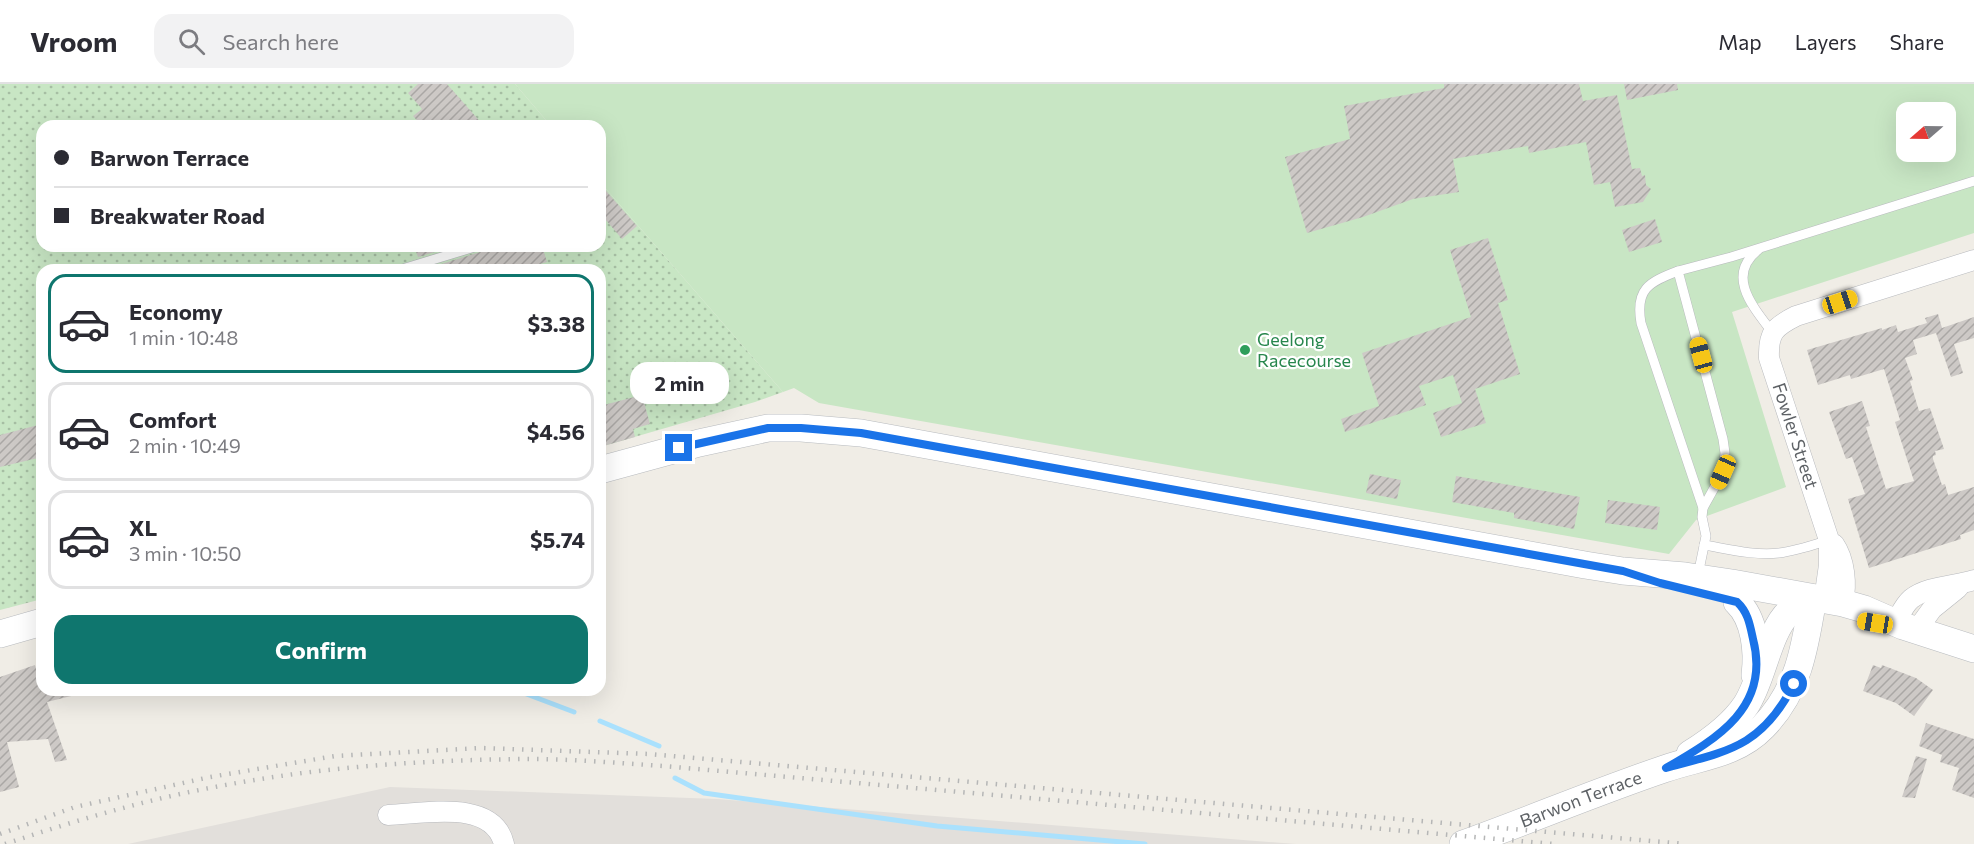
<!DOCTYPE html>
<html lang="en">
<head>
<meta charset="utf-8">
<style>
	body { margin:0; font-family:Commissioner,sans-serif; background:#f2f2f3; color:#2b2b33; height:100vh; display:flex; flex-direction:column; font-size:22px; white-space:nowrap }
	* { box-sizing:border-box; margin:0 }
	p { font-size:20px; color:#7c7c81 }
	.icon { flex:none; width:33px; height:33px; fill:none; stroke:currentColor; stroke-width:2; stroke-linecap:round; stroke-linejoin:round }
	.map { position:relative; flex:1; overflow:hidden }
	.panel { position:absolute; left:36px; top:180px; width:570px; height:432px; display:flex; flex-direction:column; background:#fff; border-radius:18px; box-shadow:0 6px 24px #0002 }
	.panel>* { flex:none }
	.guide { position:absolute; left:36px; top:36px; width:570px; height:132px; border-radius:18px; box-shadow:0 6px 24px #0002; display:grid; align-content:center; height:132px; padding:0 18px; background:#fff }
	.needle { width:39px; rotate:250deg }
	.fabs { position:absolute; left:1896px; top:18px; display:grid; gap:12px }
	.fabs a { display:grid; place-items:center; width:60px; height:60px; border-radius:12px; background:#fff; box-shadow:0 6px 24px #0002; font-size:30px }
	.end { position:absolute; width:27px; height:27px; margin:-14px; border:8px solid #1a73e8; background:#fff; box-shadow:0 0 0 3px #fff }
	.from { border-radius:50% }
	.bubble { position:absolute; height:42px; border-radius:18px; background:#fff; box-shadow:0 6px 24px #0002; font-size:20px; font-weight:700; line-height:42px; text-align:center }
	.car { position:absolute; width:18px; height:36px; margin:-18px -9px; border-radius:8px; box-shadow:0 0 4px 2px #0007; background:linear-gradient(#f5c518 24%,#345 0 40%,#f5c518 0 76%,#345 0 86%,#f5c518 0) }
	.guide b { display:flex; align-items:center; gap:21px; height:57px; font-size:22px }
	.guide b+b { border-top:2px solid #e1e1e2 }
	.guide i { width:15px; height:15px; background:#2b2b33 }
	ul { padding:10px 0 0; list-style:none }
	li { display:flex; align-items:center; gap:18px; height:99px; margin:0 12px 9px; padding:0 6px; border:3px solid #e1e1e2; border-radius:18px }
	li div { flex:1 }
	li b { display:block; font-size:22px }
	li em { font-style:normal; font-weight:700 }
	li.selected { border-color:#0f766e }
	li>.icon { width:54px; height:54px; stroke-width:1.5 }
	.action { display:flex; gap:12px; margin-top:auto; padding:12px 18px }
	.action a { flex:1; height:69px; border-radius:18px; background:#0f766e; color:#fff; font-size:24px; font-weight:700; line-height:69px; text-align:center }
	header { display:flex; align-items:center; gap:36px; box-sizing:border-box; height:84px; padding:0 30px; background:#fff; border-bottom:2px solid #e1e1e2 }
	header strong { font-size:28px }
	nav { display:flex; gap:33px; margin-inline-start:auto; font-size:21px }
	.search { width:420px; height:54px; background:#f2f2f3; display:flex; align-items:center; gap:15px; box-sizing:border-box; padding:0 21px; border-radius:18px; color:#7c7c81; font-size:22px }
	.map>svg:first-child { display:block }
</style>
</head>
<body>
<header>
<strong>Vroom</strong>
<div class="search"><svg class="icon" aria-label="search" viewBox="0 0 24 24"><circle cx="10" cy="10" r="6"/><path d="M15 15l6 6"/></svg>Search here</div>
<nav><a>Map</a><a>Layers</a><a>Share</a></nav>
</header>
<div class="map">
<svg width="1974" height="760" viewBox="0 0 1974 760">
	<defs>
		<pattern id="park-dots" width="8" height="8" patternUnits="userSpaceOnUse" patternTransform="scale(1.5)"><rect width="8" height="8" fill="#c8e6c4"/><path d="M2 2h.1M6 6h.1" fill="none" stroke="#a6bea3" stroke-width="1.8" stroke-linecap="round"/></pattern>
		<pattern id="building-hatch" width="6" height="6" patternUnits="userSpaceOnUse" patternTransform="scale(1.5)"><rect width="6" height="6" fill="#cdc9c6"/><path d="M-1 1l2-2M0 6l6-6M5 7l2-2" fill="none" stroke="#aaa7a5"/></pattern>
	</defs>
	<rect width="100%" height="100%" fill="#f0ede6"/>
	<!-- industrial -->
	<polygon fill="#e2dfdb" points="390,703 717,715 1296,760 128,760"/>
	<!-- park -->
	<polygon fill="url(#park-dots)" points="0,0 515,0 551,42 42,42 42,162 600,162 600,98 783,308 755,318 600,363 600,186 42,186 42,515 0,526"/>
	<!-- garden -->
	<path fill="#c8e6c4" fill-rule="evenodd" d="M515 0H1974V149L1732 228 1786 403 1696 436 1669 470 819 319 794 304 783 308 600 98V42H551ZM1906 28H1946V68H1906Z"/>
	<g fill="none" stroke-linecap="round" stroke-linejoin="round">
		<!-- stream -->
		<g stroke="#aae1fd" stroke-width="5">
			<polyline points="516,606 574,628"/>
			<polyline points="600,637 659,662"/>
			<polyline points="675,694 704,709 937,742 1145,760"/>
		</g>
	</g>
	<!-- building -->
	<g fill="url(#building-hatch)">
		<polygon points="418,0 447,0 484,42 422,42 413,32 422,25 408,9"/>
		<polygon points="1444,0 1579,0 1583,17 1617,11 1632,85 1640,84 1642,92 1645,91 1646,101 1651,105 1643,118 1615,123 1610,98 1594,101 1586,58 1529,69 1528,62 1453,75 1459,108 1413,115 1363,133 1307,149 1285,73 1350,55 1344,22 1444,4"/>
		<polygon points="1624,0 1677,0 1678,6 1627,16"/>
		<polygon points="600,100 637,142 622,155 600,129"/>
		<polygon points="1655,135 1662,158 1629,168 1622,146"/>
		<polygon points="1488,154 1508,216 1498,219 1520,290 1475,305 1486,339 1441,353 1433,329 1462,319 1453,291 1419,302 1426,321 1345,348 1341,335 1379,322 1362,269 1471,233 1450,166"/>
		<polygon points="414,162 455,162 418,173"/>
		<polygon points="485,162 498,162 499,167 514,162 542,162 547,178 519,186 422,186 480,168"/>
		<polygon points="1938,230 1942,244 1974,233 1974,254 1954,260 1963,289 1951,293 1936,249 1913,256 1917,270 1905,274 1913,296 1910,297 1919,327 1930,324 1944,365 1935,367 1936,371 1933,372 1933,375 1942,401 1945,400 1948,411 1974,403 1974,446 1960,451 1961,455 1869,484 1848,415 1865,410 1852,373 1846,375 1829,328 1862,317 1870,342 1866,343 1886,405 1914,397 1895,338 1900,336 1884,285 1851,295 1850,291 1818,301 1807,266 1882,244 1882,246 1896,241 1898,248 1927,239 1925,234"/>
		<polygon points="642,311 650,340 633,345 635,353 600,363 600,322"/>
		<polygon points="42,340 42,373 0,383 0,351"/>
		<polygon points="1370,390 1401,396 1397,415 1366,409"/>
		<polygon points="1456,392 1580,413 1574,445 1514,434 1514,429 1452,418"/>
		<polygon points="1608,416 1660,423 1657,446 1605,439"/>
		<polygon points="35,581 42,606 74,606 75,611 47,618 67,676 55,678 48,655 7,658 19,703 0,708 0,593"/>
		<polygon points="1873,581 1881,584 1882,581 1916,594 1933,606 1914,632 1896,619 1863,607"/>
		<polygon points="1926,639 1974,655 1974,714 1952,706 1959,684 1940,678 1942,671 1919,662"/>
		<polygon points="1916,672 1927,675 1915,714 1902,713"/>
	</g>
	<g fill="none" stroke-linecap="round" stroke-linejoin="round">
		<!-- lane casing -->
		<g stroke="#b7b9bd" stroke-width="10">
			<g id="lane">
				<path d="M1758 166C1725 192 1754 224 1772 248"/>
				<polyline points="399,186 478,162"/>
				<path d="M1678 187C1649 198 1635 205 1641 239L1703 424"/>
				<path d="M1704 461C1728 465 1755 472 1779 469 1796 467 1813 461 1829 456"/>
				<polyline points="1698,491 1706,452 1702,433 1703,424 1723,388 1725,369 1723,355 1678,187 1731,173 1974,97"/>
			</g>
		</g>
		<!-- street casing -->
		<g stroke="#b7b9bd" stroke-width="21">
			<g id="street">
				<path d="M1834 460C1845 476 1847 500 1843 519"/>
				<path d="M1824 516 1829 481V456L1769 274C1768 249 1774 243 1796 232L1974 176"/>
				<path d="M1895 539C1900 531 1904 521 1911 515 1927 502 1955 502 1974 496"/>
				<polyline points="1916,547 1932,525 1958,504"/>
				<path d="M388 731C423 730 493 714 504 760"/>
			</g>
		</g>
		<!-- secondary casing -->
		<g stroke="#b8bbbf" stroke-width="28">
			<g id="secondary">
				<polyline points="600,386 699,359 768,344 801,344 861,349 1585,481 1623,487 1685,492 1732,499 1843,519 1864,525 1903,542 1974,565"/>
				<path d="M1737 518C1755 535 1758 568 1755 591"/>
				<polyline points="0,550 42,538"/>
				<path d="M1690 670C1711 657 1732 642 1746 621 1763 595 1768 548 1789 528 1796 522 1805 518 1813 514"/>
				<path id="s1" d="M1463 760C1530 736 1596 708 1664 685 1698 673 1736 671 1763 643 1799 606 1805 563 1813 514"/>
			</g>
		</g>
		<!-- lane -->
		<use href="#lane" stroke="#fff" stroke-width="9"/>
		<!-- street -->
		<use href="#street" stroke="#fff" stroke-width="20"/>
		<!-- secondary -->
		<use href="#secondary" stroke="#fff" stroke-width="27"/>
		<!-- rail -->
		<g stroke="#b5b6b6" stroke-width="4.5" stroke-dasharray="1.5 8" stroke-linecap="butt">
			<polyline points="0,750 75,723 210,693 335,672 481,664 649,670 1686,760"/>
			<path d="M5 760C74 737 144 716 215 703 318 683 422 676 527 675 572 675 618 679 663 682L1554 760"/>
		</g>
	</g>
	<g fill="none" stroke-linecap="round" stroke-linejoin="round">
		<!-- route -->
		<path stroke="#1a73e8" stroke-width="8" d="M679 364 768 344H801L861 349 1623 487 1660 499 1737 518C1748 528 1750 541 1753 555 1771 624 1716 655 1666 684 1728 667 1762 663 1794 600"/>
	</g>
	<!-- markers -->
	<circle fill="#2e9e5b" stroke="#fff" stroke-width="2" cx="1245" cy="266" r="6"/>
	<g text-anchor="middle" stroke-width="4.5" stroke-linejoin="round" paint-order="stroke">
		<!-- leisure labels -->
		<g font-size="18" fill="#27864d" stroke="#fff" text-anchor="start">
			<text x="1257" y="262">Geelong<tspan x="1257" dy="21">Racecourse</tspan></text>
		</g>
		<!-- street labels -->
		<g font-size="18" fill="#5e6266" stroke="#fff">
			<text transform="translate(1795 352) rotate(72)" y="6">Fowler Street</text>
			<text dy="6" stroke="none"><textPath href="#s1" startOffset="126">Barwon Terrace</textPath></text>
		</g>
	</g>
</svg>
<div class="fabs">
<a><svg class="needle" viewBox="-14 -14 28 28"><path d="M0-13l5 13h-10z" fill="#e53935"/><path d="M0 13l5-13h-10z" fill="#7c7c81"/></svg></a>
</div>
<i class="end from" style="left:1794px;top:600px"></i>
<i class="end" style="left:679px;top:364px"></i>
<div class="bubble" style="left:630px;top:278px;width:99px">2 min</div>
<i class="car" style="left:1840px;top:218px;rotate:72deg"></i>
<i class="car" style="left:1701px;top:271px;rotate:345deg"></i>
<i class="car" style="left:1723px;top:388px;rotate:204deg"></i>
<i class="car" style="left:1875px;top:539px;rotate:279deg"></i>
<div class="guide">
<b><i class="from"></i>Barwon Terrace</b>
<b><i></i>Breakwater Road</b>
</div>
<section class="panel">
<ul>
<li class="selected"><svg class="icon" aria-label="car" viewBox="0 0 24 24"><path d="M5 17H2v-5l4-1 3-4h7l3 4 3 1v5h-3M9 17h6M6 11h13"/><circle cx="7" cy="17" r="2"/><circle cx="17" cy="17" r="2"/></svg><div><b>Economy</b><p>1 min · 10:48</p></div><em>$3.38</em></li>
<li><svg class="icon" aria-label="car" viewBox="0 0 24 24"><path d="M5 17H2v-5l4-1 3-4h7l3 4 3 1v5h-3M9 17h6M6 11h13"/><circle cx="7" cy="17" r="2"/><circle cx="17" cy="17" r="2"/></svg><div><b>Comfort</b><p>2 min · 10:49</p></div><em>$4.56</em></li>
<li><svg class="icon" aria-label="car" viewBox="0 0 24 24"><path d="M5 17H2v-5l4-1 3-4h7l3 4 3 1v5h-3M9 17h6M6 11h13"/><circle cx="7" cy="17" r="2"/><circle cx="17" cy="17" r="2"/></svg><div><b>XL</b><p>3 min · 10:50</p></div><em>$5.74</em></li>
</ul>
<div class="action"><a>Confirm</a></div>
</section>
</div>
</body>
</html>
